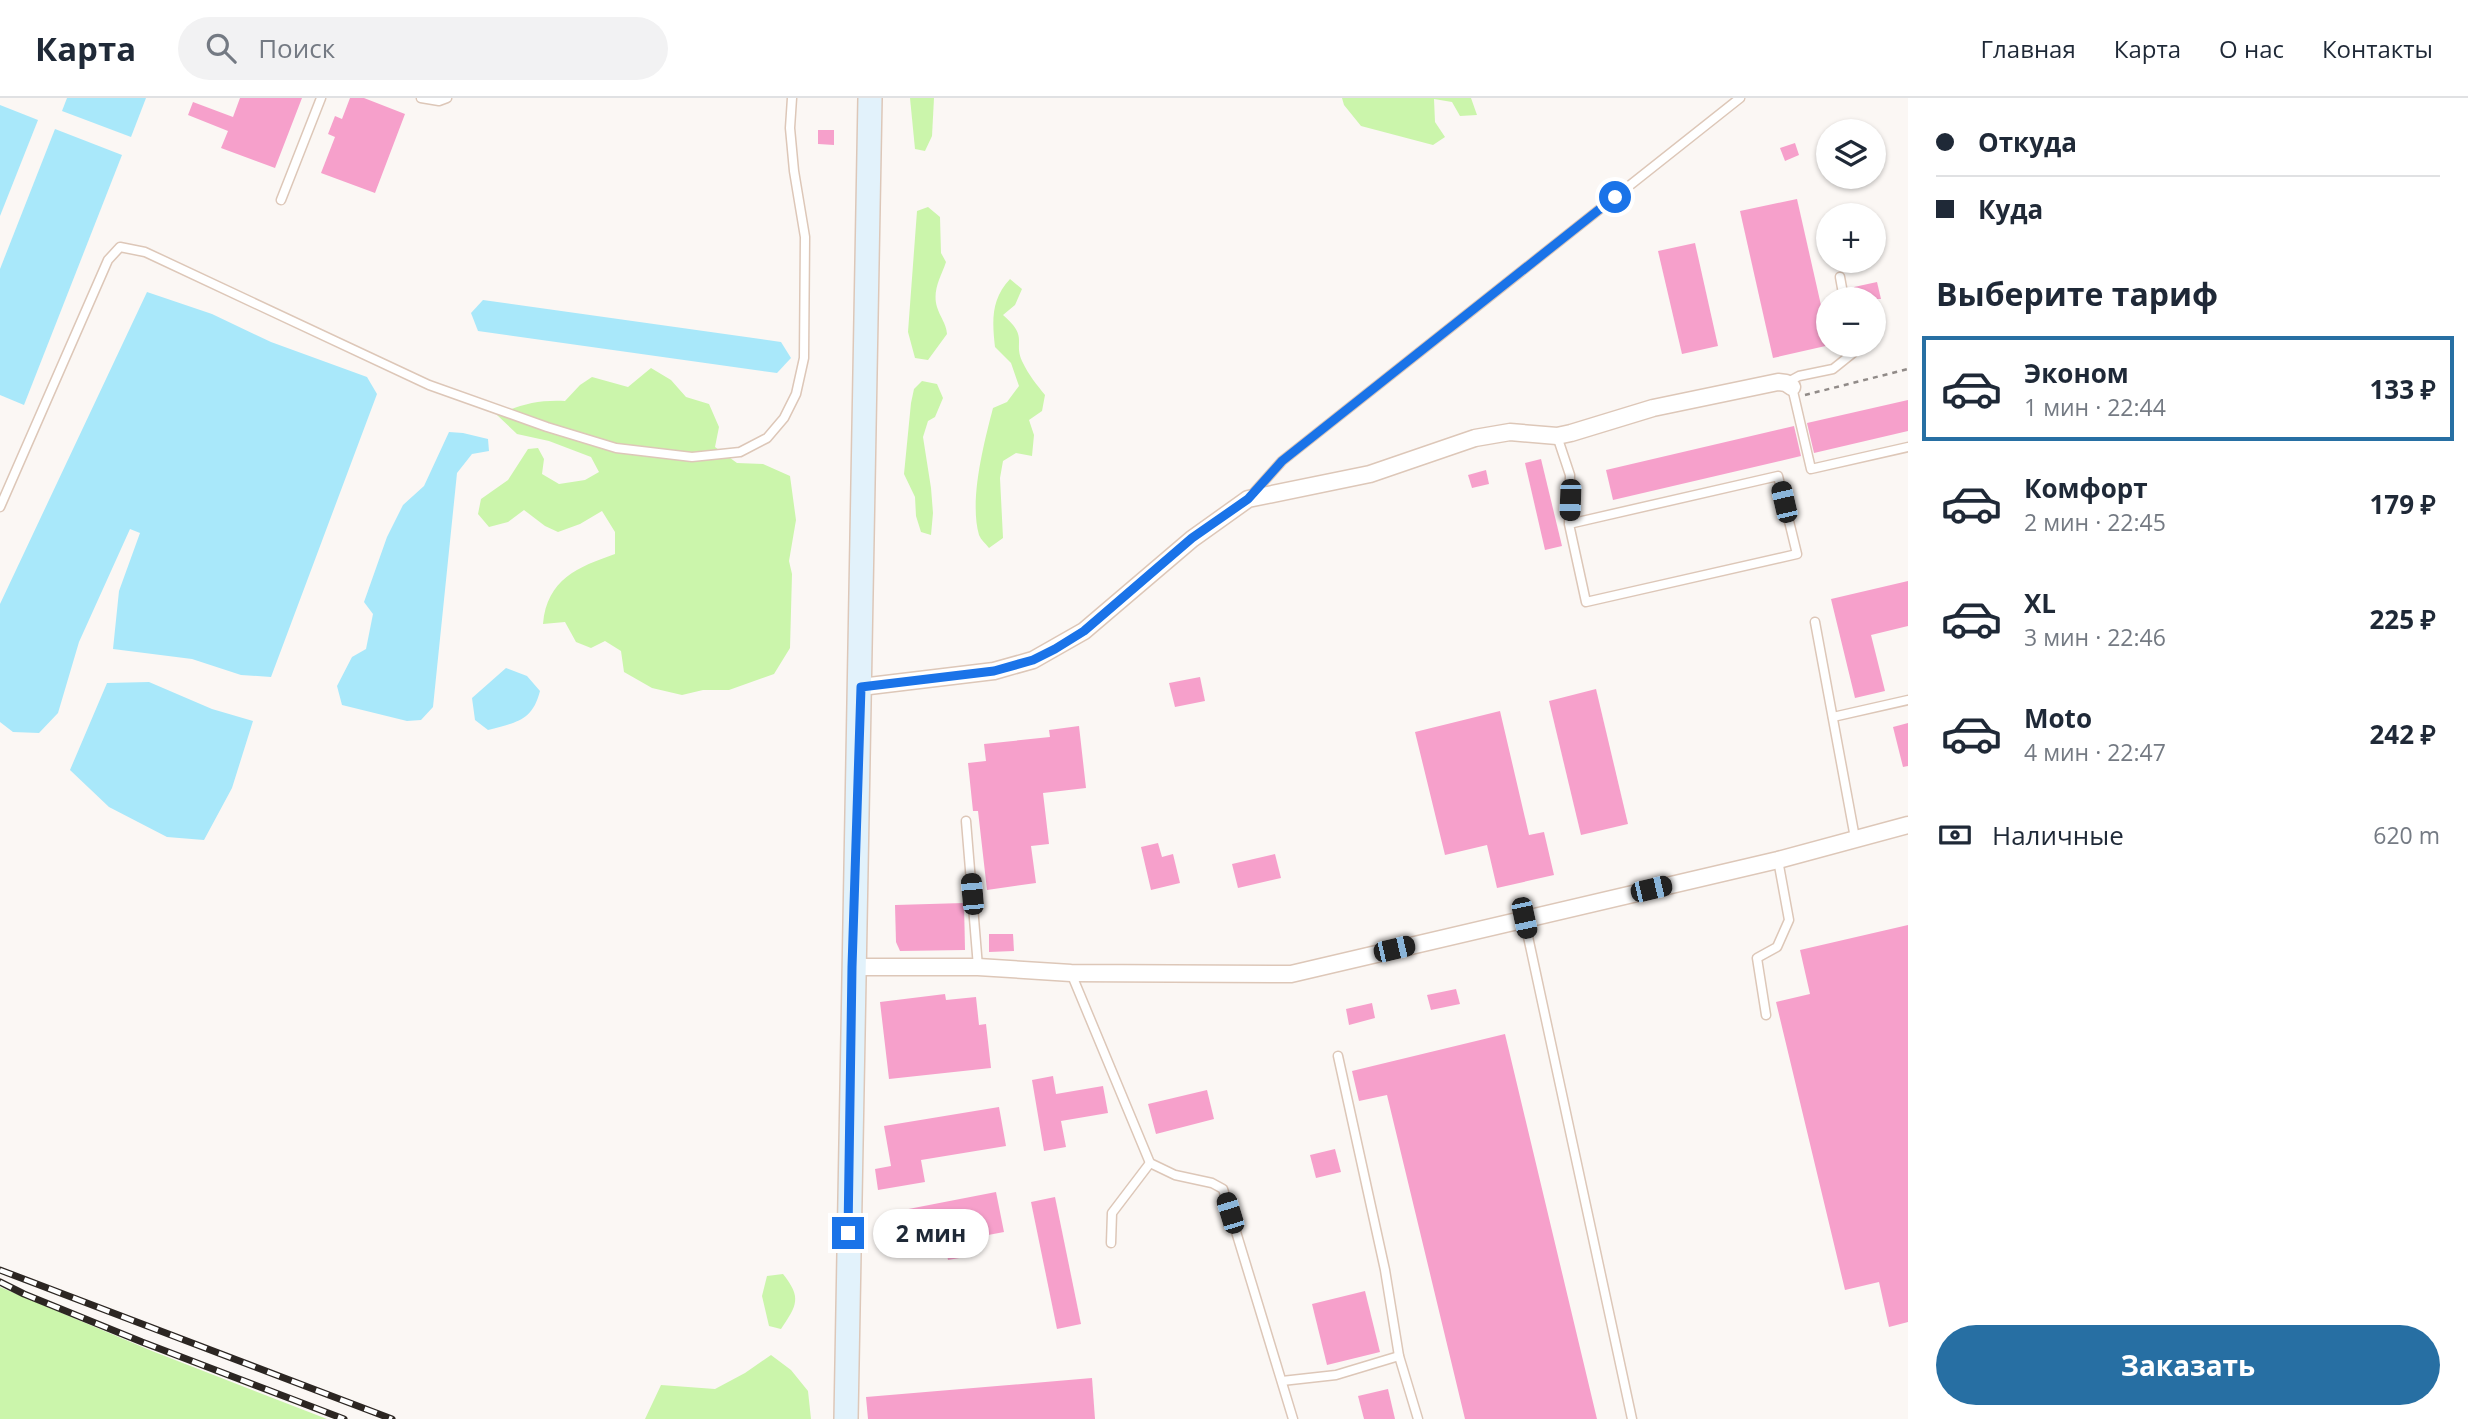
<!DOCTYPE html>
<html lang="ru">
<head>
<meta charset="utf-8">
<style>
	body { margin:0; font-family:"Open Sans",sans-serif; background:#f2f2f3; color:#1f2937; height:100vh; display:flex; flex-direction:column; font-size:26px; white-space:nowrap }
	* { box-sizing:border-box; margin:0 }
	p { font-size:23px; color:#747a83 }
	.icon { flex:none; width:38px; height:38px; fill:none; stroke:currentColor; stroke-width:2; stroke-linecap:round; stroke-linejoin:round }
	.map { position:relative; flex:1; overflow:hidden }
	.drawer { display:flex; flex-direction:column; background:#fff; width:560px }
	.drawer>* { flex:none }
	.banner { display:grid; align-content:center; height:154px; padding:0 28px; background:#fff }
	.controls { position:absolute; left:1816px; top:21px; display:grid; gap:14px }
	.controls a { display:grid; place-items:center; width:70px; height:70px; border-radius:50%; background:#fff; box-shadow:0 2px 5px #0004; font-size:35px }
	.end { position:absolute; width:32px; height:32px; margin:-16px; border:9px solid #1a73e8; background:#fff; box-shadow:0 0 0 4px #fff }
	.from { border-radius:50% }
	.bubble { position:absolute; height:49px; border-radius:24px; background:#fff; box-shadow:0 2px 5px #0004; font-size:23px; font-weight:700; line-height:49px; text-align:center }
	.car { position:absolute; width:21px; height:42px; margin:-21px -10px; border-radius:9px; box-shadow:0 0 5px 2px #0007; background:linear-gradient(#222 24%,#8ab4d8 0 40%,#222 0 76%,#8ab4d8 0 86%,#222 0) }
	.banner b { display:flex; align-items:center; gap:24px; height:66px; font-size:26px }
	.banner b+b { border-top:2px solid #e0e1e3 }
	.banner i { width:18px; height:18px; background:#1f2937 }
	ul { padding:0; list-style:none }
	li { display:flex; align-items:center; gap:21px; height:105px; margin:0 14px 10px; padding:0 14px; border:4px solid transparent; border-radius:0px }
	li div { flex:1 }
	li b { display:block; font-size:26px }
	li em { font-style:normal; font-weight:700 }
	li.active { border-color:#276fa3 }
	li>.icon { width:63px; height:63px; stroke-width:1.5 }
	h2 { padding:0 28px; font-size:32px; line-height:84px }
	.pay { display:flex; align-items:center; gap:18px; height:77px; padding:0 28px; font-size:26px }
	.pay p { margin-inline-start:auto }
	.action { display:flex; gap:14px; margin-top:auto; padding:14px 28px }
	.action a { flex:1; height:80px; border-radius:42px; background:#276fa3; color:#fff; font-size:28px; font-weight:700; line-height:80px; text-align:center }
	header { display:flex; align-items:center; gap:42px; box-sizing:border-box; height:98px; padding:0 35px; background:#fff; border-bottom:2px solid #e0e1e3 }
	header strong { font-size:33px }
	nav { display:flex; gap:38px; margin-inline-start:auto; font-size:24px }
	.search { width:490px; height:63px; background:#f2f2f3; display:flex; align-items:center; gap:18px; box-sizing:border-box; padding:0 24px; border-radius:38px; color:#747a83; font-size:26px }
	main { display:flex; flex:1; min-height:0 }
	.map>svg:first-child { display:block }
</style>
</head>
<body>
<header>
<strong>Карта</strong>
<div class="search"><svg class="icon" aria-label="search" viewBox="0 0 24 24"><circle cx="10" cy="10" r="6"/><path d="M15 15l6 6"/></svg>Поиск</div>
<nav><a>Главная</a><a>Карта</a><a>О нас</a><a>Контакты</a></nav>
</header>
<main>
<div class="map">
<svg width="1908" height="1321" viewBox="0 0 1908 1321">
	<rect width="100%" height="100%" fill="#fbf7f4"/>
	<!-- green -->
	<g fill="#cbf5ab">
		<polygon points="910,0 934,0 932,38 925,53 915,51"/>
		<polygon points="1342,0 1471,0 1477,17 1460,18 1452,4 1434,1 1435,24 1445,39 1433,47 1361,28 1344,7"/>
		<path d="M928 109 940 119 941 155 946 164C941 179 932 192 937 209 940 219 946 225 947 236L928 262 915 260 908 234 917 113Z"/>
		<path d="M1010 181 1022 191 1015 207 1003 217C1030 240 1012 244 1023 265 1028 276 1037 287 1045 297L1042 313 1029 322 1034 337 1032 358 1016 355 1003 363 1000 380 1003 440 989 450C985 445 981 442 979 437 969 402 984 345 993 310L1007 304 1019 288 1011 265 995 249C992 223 991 201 1010 181Z"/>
		<path d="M651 270 671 282 686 299 709 306 719 329 715 349 737 365 763 366 790 378 796 422 789 463 792 476 790 550 774 576 729 592H703L682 597 652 590 624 574 621 553 605 543 591 550 576 544 565 524 543 526C547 481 578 469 615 456V434L602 413 580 426 558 434 545 428 524 412 508 424 489 429 478 416 481 401 508 382 528 351 538 350 544 361 542 376 559 386 585 382 599 374 591 359 549 343 517 336 497 317C523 306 537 302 565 303L580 287 592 279 628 289Z"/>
		<polygon points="922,283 937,286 943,300 935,319 928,323 923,339 931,390 933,415 931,437 921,434 916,418 915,399 904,376 911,305 914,291"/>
		<path d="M783 1176C802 1200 797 1207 781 1231L769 1228 762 1198 767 1178Z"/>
		<polygon points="0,1189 152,1253 327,1321 0,1321"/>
		<polygon points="771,1257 791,1272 808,1293 811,1321 645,1321 661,1287 715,1291 745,1275"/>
	</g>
	<!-- water -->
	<g fill="#a9e8fa">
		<polygon points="67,0 146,0 131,39 62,13"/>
		<polygon points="0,7 38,22 0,118"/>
		<polygon points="55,31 122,57 24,307 0,297 0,171"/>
		<polygon points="147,194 212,216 271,244 367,279 377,296 271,579 241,577 192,561 113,551 119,493 140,435 130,431 79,544 58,615 39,635 13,634 0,624 0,506"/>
		<polygon points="483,202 781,244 791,260 777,275 478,233 471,215"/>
		<polygon points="449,334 463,335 488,341 489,353 472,356 457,375 433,609 421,622 407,623 342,607 337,588 352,559 366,551 373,516 364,504 387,439 403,407 424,388"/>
		<path d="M506 570 527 578 540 593C532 624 516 624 488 632L475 622 472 600Z"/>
		<polygon points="149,584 212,611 253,623 232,690 204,742 167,739 109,709 70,672 107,585"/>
	</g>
	<!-- building -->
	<g fill="#f6a0cb">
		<polygon points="240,0 302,0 275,70 221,50 228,33 188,17 193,4 233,19"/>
		<polygon points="350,0 364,0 405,16 375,95 321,75 335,39 328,36 335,18 342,21"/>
		<polygon points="818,32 834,32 834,47 818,46"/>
		<polygon points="1795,45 1799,57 1785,63 1780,50"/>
		<polygon points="1797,101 1830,247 1773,260 1740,113"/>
		<polygon points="1695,145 1718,248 1682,256 1658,153"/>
		<polygon points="1877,184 1881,201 1857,201 1854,189"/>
		<polygon points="1908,302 1908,333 1814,355 1807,325"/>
		<polygon points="1794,328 1801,358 1613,402 1606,372"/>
		<polygon points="1541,361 1562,448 1545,452 1525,365"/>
		<polygon points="1486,372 1489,386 1472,390 1468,377"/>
		<polygon points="1908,483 1908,528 1871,537 1885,593 1855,600 1831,501"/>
		<polygon points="1200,579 1205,603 1175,609 1169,585"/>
		<polygon points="1596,591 1628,726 1581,737 1549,603"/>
		<polygon points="1500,613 1529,737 1544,734 1554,777 1497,790 1487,747 1445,757 1415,634"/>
		<polygon points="1908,625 1908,668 1903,669 1893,629"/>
		<polygon points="1079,628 1086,690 1043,695 1049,746 1031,748 1036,785 987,792 978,713 973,713 968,665 986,663 984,646 1050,639 1049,632"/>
		<polygon points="1158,745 1162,759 1173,756 1180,785 1151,792 1141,749"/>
		<polygon points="1275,756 1281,780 1238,790 1232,766"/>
		<polygon points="964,805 965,852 900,853 896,844 895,807"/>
		<polygon points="1908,827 1908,1224 1889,1229 1879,1184 1845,1192 1776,904 1810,896 1800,852"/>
		<polygon points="989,836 1013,836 1014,853 989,854"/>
		<polygon points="1456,891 1460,906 1431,912 1427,897"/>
		<polygon points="945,896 946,902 976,899 979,927 986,926 991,970 889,981 880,904"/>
		<polygon points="1372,905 1375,920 1349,927 1346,911"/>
		<polygon points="1505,936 1597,1321 1465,1321 1387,997 1359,1003 1352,973"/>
		<polygon points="1053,978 1056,996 1103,988 1108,1015 1061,1023 1066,1049 1044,1053 1032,982"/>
		<polygon points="1207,992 1214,1021 1156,1036 1148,1006"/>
		<polygon points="999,1009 1006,1048 921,1062 925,1084 878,1092 875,1071 891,1068 884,1028"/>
		<polygon points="1335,1051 1341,1074 1316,1080 1310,1057"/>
		<polygon points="996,1094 1004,1134 962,1142 965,1159 948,1162 945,1146 901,1155 893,1114"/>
		<polygon points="1055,1099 1081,1226 1057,1231 1031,1104"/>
		<polygon points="1365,1193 1380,1254 1327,1267 1312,1206"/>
		<polygon points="1092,1280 1095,1321 868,1321 866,1299"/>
		<polygon points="1388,1291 1395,1321 1364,1321 1358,1298"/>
	</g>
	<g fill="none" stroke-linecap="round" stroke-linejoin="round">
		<!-- lane casing -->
		<g stroke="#ddc7b8" stroke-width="11">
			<g id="lane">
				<polyline points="421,0 439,3 447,0"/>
				<polyline points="281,102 321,0"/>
				<polyline points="1840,179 1844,201"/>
				<polyline points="1786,285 1799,278 1833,271 1853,255 1851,247"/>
				<polyline points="1792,289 1811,371 1908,349"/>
				<polyline points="1557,338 1570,377 1569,426 1586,504 1797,456 1778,378 1569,426"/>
				<polyline points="1250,399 1282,363 1740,0"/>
				<polyline points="0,409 108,162 120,149 145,154 429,287 547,329 616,350 692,359 740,354 767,340 784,320 796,296 804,260 805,139 794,73 790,30 792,0"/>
				<polyline points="1815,524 1855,740"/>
				<polyline points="1833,619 1908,602"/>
				<polyline points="966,723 978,869"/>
				<polyline points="1524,820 1632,1321"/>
				<polyline points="1071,875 1150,1065 1175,1077 1212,1085 1223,1091 1293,1321"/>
				<polyline points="1766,917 1757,860 1777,849 1789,822 1778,762"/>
				<polyline points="1338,958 1385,1172 1399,1258 1418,1321"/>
				<polyline points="1111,1145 1112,1115 1150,1065"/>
				<polyline points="1282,1283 1336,1277 1399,1258"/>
			</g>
		</g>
		<!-- street casing -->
		<g stroke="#ddc7b8" stroke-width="19">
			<g id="street">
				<polyline points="861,589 994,573 1033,562 1084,533 1192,441 1248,401 1370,376 1475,340 1510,334 1557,338 1571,335 1653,310 1778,284 1786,285 1792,289"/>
				<polyline points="852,869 978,869 1071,875 1291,876 1778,762 1908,727"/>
			</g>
		</g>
		<!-- secondary casing -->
		<g stroke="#ddc7b8" stroke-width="26">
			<polyline id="secondary" points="846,1321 870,0"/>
		</g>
		<!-- path -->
		<polyline stroke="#918b88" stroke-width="2.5" stroke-dasharray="5 5" stroke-linecap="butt" points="1805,297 1908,271"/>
		<!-- lane -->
		<use href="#lane" stroke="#fff" stroke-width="8"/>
		<!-- street -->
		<use href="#street" stroke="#fff" stroke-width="16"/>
		<!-- secondary -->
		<use href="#secondary" stroke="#e2f2fb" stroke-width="23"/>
		<!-- rail casing -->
		<g stroke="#2c2622" stroke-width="7">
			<g id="rail">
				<polyline points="0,1172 392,1321"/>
				<polyline points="0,1184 24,1196 142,1244 344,1321"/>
			</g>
		</g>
		<!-- rail -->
		<use href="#rail" stroke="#fff" stroke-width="4.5" stroke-dasharray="13" stroke-linecap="butt"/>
	</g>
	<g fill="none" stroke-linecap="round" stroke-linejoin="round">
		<!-- route -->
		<polyline stroke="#1a73e8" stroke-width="9" points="848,1135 852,869 861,589 994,573 1033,562 1055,551 1084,533 1192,440 1248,401 1282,363 1615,99"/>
	</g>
</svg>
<div class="controls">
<a><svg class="icon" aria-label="layers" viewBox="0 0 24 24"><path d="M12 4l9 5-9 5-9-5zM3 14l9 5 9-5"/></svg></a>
<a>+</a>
<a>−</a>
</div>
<i class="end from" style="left:1615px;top:99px"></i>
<i class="end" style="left:848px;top:1135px"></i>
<div class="bubble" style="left:873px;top:1111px;width:116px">2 мин</div>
<i class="car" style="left:1570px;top:402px;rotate:182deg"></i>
<i class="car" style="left:1784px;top:404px;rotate:347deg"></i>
<i class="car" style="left:1651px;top:791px;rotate:77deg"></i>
<i class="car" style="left:972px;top:796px;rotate:355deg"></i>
<i class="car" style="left:1524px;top:820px;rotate:168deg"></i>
<i class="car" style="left:1394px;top:851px;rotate:77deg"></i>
<i class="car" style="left:1230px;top:1115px;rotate:343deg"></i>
</div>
<section class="drawer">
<div class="banner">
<b><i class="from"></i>Откуда</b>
<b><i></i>Куда</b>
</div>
<h2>Выберите тариф</h2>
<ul>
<li class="active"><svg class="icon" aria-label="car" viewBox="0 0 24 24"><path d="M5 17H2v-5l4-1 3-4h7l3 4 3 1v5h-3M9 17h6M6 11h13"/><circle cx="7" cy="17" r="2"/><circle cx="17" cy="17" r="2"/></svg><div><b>Эконом</b><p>1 мин · 22:44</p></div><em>133 ₽</em></li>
<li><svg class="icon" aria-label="car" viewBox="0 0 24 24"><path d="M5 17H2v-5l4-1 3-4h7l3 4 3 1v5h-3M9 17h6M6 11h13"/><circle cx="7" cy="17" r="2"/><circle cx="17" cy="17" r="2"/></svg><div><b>Комфорт</b><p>2 мин · 22:45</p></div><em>179 ₽</em></li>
<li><svg class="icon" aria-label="car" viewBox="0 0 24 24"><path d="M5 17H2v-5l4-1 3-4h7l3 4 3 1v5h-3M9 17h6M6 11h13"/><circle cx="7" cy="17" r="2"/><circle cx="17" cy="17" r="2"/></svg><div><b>XL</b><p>3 мин · 22:46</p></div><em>225 ₽</em></li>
<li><svg class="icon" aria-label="car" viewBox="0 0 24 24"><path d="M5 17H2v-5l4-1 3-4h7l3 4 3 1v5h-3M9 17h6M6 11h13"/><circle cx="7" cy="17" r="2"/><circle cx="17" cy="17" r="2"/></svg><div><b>Moto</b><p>4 мин · 22:47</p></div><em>242 ₽</em></li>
</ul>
<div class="pay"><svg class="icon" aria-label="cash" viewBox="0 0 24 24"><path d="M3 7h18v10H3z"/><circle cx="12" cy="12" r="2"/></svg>Наличные<p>620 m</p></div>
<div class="action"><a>Заказать</a></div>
</section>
</main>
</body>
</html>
